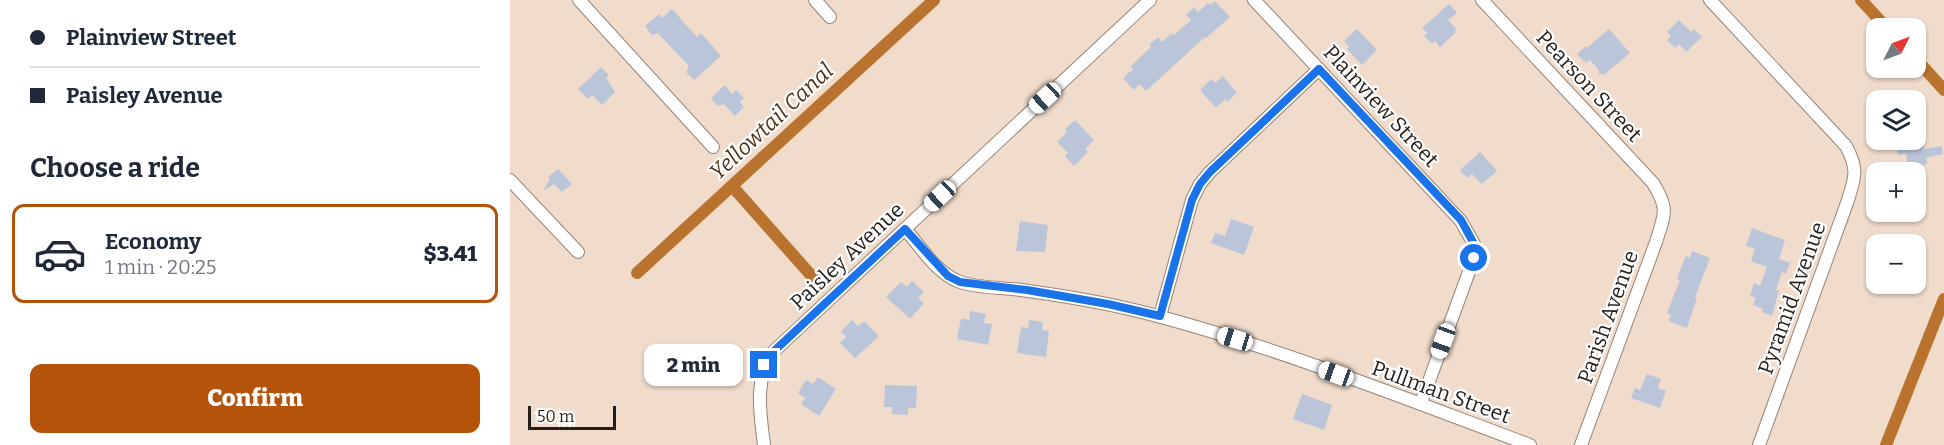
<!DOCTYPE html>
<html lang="en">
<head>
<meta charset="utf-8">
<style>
	body { margin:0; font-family:Bitter,serif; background:#f2f2f3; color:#1f2937; height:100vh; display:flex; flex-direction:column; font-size:22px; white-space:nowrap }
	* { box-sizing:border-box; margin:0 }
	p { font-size:20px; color:#747a83 }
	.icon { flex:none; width:33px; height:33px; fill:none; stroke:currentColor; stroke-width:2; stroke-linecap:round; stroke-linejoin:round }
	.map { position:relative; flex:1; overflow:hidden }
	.panel { display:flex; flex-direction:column; background:#fff; width:510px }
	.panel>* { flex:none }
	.hud { display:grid; align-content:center; height:132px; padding:0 30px; background:#fff }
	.needle { width:39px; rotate:48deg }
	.fabs { position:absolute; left:1356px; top:18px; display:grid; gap:12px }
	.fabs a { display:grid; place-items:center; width:60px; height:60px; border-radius:12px; background:#fff; box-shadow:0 2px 4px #0004; font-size:30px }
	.scale { position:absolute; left:18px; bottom:15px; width:88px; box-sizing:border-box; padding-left:6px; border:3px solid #251e18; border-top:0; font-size:16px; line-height:21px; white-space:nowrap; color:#251e18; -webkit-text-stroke:4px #fff; paint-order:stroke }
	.end { position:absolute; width:27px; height:27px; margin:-14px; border:8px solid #1a73e8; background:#fff; box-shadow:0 0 0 3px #fff }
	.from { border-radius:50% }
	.bubble { position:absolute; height:42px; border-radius:12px; background:#fff; box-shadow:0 2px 4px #0004; font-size:20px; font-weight:800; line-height:42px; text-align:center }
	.car { position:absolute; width:18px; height:36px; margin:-18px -9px; border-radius:8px; box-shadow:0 0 4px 2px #0007; background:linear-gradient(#fff 24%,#345 0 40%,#fff 0 76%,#345 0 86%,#fff 0) }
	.hud b { display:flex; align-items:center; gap:21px; height:57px; font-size:22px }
	.hud b+b { border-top:2px solid #e0e1e3 }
	.hud i { width:15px; height:15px; background:#1f2937 }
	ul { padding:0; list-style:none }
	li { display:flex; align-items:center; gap:18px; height:99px; margin:0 12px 9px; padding:0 18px; border:3px solid transparent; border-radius:12px }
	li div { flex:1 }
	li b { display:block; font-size:22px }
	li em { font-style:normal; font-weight:800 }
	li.on { border-color:#b45309 }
	li>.icon { width:54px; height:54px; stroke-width:1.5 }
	h2 { padding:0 30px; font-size:27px; line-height:72px }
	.action { display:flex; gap:12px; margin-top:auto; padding:12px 30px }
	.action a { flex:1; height:69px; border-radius:12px; background:#b45309; color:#fff; font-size:24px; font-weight:800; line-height:69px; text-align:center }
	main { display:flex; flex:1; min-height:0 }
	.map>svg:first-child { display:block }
</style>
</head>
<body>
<main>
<section class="panel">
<div class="hud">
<b><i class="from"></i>Plainview Street</b>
<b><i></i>Paisley Avenue</b>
</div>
<h2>Choose a ride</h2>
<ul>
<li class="on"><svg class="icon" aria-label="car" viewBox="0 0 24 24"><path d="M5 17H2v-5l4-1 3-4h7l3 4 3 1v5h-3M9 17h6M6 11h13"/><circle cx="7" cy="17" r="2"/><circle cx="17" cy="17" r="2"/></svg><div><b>Economy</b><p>1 min · 20:25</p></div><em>$3.41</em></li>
</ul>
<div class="action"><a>Confirm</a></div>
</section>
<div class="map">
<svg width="1434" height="445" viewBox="0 0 1434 445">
	<rect width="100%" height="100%" fill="#f1dccb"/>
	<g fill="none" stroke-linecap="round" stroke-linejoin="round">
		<!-- canal -->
		<g stroke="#ba732f" stroke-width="12">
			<polyline points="1351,0 1377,28"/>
			<polyline points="1406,59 1434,90"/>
			<polyline points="222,186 307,282"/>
			<polyline points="127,273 424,0"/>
			<polyline points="1376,445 1434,299"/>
		</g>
	</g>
	<!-- building -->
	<g fill="#bbc5da">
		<polygon points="705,1 720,17 696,38 695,37 636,91 629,84 624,90 613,78 623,69 621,66 641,47 639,45 648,37 652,42 662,33 664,35 681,20 676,15 684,7 688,12 698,3 700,5"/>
		<polygon points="939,4 947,13 938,20 946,29 945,33 930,47 925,41 922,44 914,36 917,33 912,28"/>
		<polygon points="162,9 187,37 191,33 211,56 184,80 176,72 179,66 159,45 148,33 142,35 135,26 149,14 152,18"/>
		<polygon points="1169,20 1181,32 1184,29 1192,37 1176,52 1169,44 1165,48 1157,40 1161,36 1157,32"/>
		<polygon points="847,29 867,50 852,65 837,49 839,47 834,41"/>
		<polygon points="1099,29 1120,53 1095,74 1089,74 1089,70 1080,60 1076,63 1067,54 1076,46 1077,48"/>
		<polygon points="91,67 99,75 96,78 105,92 92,105 82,95 78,99 68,89"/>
		<polygon points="713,76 727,93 717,102 715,99 706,108 690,90 701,79 705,83"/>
		<polygon points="215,85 222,94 226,90 234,98 230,102 234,107 225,116 214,104 208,106 201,98"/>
		<polygon points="565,120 584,140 575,149 578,152 564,166 555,156 558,153 547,142 557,132 555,129"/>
		<polygon points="1412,139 1414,149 1432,146 1433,154 1416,158 1417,164 1398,168 1396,154 1388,155 1386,144"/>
		<polygon points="970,152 987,171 972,184 962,174 957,178 950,170"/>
		<polygon points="48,169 62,184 52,192 44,184 33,191 40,179 38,177"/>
		<polygon points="721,219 744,227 734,255 701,243 705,233 715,236"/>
		<polygon points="510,221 538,225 535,252 506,251"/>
		<polygon points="1242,228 1275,240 1269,259 1280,263 1276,274 1272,272 1266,290 1269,291 1262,316 1252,312 1253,309 1243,305 1246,298 1240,296 1244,283 1250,286 1257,267 1241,261 1245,249 1236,246"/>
		<polygon points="1182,251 1200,258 1185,297 1187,298 1177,328 1159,321 1161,315 1157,313 1170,280 1167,279 1173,263 1176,256 1180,258"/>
		<polygon points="402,281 414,292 408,298 414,303 400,319 376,297 391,282 397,287"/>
		<polygon points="460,311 476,314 474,323 482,324 478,345 447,339 451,318 459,320"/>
		<polygon points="342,320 348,326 354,321 369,336 345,358 330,343 336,337 331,331"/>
		<polygon points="519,320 533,322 532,330 539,331 536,357 507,353 511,327 518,328"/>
		<polygon points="1137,374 1151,379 1148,388 1156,391 1150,408 1121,398 1125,388 1130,390"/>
		<polygon points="308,377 326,389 309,416 291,404 295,398 288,393 296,380 303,384"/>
		<polygon points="375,385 407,386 406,408 398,408 398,415 382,414 382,407 374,407"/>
		<polygon points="792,394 822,405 814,430 783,419"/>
	</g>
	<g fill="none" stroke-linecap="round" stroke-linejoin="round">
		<!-- street casing -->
		<g stroke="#978475" stroke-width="14">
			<g id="street">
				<polyline points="69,0 203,147"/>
				<polyline points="305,0 320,17"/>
				<polyline points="744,0 951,221 964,244 964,258 911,403"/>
				<path d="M972 0 1143 183C1159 209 1155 213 1146 242L1071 445"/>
				<path d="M1200 0 1336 146C1349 170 1345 178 1337 203L1249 445"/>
				<polyline points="0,180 68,252"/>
				<path d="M395 229C410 246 427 274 450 282 471 289 496 287 518 291 562 297 608 305 651 317 777 351 899 400 1020 445"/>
				<polyline points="650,316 682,200 690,184 700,172 809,69"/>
				<path d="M254 445C250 412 244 380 263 352L640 0"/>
			</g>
		</g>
		<!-- street -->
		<use href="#street" stroke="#fff" stroke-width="12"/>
	</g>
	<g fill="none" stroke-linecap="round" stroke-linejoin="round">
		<!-- route -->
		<polyline stroke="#1a73e8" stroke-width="8" points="254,365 263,352 395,229 438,276 450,282 517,290 598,304 650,316 682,200 690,184 700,172 809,69 951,220 964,244 964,258"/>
	</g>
	<g text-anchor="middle" stroke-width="4.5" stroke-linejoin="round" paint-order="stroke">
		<!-- street labels -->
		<g font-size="21" fill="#251e18" stroke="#fff">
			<text transform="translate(1079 86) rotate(47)" y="7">Pearson Street</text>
			<text transform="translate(871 106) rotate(47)" y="7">Plainview Street</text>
			<text transform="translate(337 256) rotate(-43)" y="7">Paisley Avenue</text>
			<text transform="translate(1282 298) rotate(-70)" y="7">Pyramid Avenue</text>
			<text transform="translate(1098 317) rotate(-70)" y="7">Parish Avenue</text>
			<text transform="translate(931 392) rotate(20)" y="7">Pullman Street</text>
		</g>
		<!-- water labels -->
		<g font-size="22" font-style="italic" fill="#503116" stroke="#fff">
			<text transform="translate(261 121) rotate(-43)" y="8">Yellowtail Canal</text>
		</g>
	</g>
</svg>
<div class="fabs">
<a><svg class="needle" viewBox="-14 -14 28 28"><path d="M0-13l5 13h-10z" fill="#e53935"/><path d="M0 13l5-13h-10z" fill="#747a83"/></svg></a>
<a><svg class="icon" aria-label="layers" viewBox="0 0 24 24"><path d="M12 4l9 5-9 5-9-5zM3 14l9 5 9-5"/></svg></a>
<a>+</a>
<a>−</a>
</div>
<div class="scale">50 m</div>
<i class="end from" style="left:964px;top:258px"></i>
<i class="end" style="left:254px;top:365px"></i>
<div class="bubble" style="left:134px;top:344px;width:99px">2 min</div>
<i class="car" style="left:535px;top:98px;rotate:227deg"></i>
<i class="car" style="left:430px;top:196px;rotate:227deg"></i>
<i class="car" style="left:725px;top:339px;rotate:287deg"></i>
<i class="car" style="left:933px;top:341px;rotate:200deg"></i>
<i class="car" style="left:826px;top:374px;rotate:290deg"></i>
</div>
</main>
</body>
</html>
